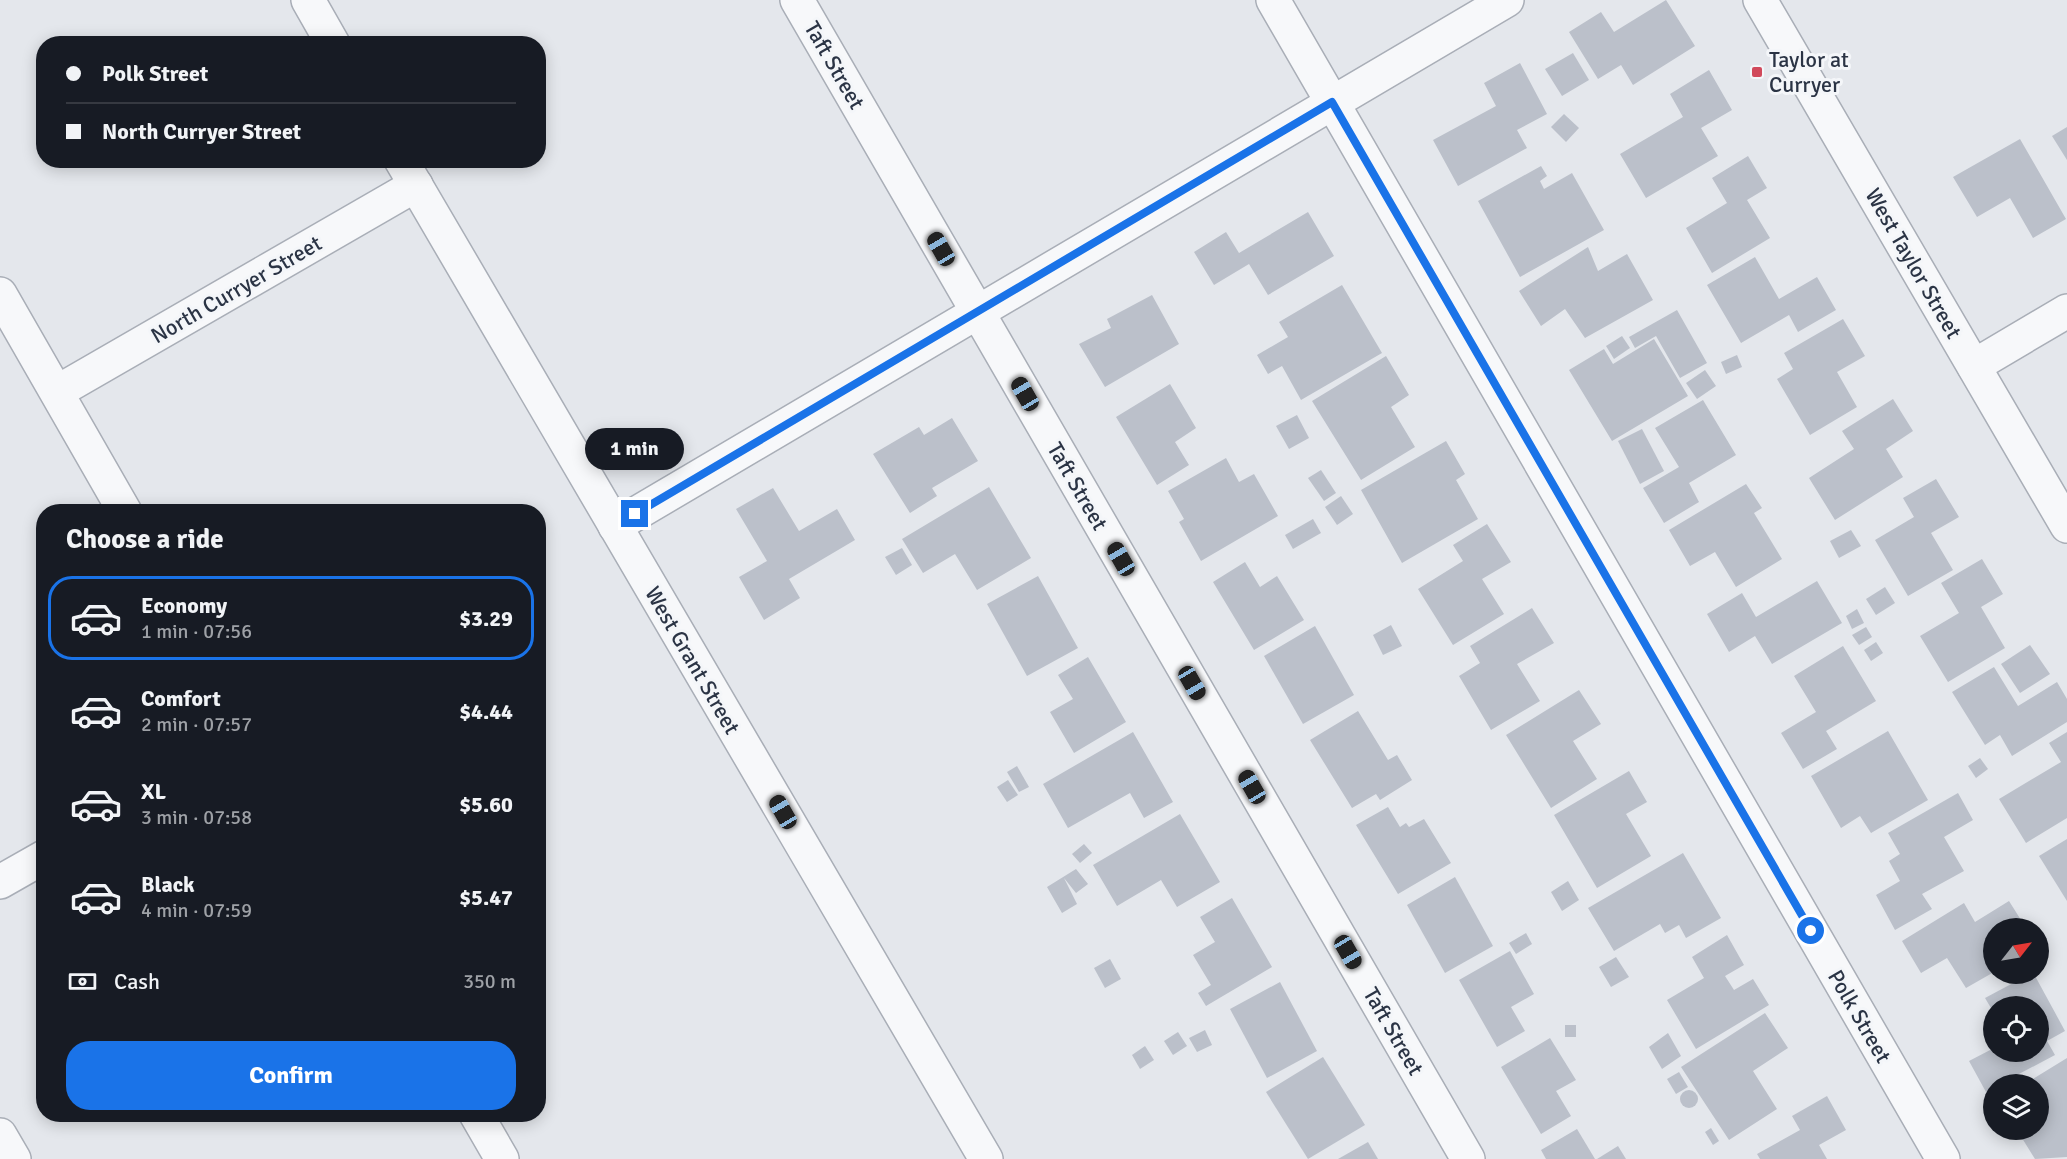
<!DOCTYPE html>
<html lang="en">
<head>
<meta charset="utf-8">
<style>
	body { margin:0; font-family:Signika,sans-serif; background:#242831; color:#f1f3f6; height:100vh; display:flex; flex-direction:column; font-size:22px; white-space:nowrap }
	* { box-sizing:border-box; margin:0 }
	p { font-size:20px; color:#9ea1a6 }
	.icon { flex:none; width:33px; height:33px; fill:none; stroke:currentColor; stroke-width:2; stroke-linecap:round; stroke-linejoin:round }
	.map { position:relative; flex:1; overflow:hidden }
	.details { position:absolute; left:36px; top:504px; width:510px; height:618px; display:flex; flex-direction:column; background:#171b24; border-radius:24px; box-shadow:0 3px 15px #0003 }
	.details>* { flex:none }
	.banner { position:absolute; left:36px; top:36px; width:510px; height:132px; border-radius:24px; box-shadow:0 3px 15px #0003; display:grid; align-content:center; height:132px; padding:0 30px; background:#171b24 }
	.needle { width:39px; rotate:59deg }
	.buttons { position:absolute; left:1983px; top:918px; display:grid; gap:12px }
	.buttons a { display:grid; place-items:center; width:66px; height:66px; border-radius:50%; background:#171b24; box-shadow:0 3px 15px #0003; font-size:30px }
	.end { position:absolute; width:27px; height:27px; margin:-14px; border:8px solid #1a73e8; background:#fff; box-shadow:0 0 0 3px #fff }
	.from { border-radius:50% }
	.bubble { position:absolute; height:42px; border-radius:21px; background:#171b24; box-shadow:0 3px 15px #0003; font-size:20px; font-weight:700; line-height:42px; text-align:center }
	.car { position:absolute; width:18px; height:36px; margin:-18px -9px; border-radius:8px; box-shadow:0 0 4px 2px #0007; background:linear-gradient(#222 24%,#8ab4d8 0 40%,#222 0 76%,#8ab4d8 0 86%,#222 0) }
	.banner b { display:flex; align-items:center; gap:21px; height:57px; font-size:22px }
	.banner b+b { border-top:2px solid #363941 }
	.banner i { width:15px; height:15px; background:#f1f3f6 }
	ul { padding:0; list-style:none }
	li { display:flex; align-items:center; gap:18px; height:84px; margin:0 12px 9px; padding:0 18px; border:3px solid transparent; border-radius:24px }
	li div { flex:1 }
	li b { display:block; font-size:22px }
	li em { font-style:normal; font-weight:700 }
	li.current { border-color:#1a73e8 }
	li>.icon { width:54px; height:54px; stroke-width:1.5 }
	h2 { padding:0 30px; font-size:27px; line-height:72px }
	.pay { display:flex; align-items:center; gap:15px; height:66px; padding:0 30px; font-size:22px }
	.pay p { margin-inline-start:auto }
	.primary-button { display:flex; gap:12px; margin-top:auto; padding:12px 30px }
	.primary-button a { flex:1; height:69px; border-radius:24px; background:#1a73e8; color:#fff; font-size:24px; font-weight:700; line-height:69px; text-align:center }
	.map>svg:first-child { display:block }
</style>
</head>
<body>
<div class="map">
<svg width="2067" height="1159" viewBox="0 0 2067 1159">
	<rect width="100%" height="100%" fill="#e4e7ec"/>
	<!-- building -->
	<g fill="#bbc0ca">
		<polygon points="1666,0 1695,46 1633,85 1621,65 1598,79 1569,32 1601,12 1614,32"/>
		<polygon points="1573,53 1589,80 1562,96 1545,69"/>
		<polygon points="1520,63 1547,114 1517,130 1527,148 1458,186 1433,140 1496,106 1484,83"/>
		<polygon points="1709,70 1732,110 1701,128 1718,156 1646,198 1620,154 1683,117 1670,94"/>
		<polygon points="1564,114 1579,128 1566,142 1551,127"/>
		<polygon points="2067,127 2067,160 2052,136"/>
		<polygon points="2020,139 2066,219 2033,238 2010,198 1977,217 1953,177"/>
		<polygon points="1748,156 1767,188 1747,200 1770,238 1712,273 1686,228 1727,203 1712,178"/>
		<polygon points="1541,166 1547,176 1540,181 1544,189 1572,173 1604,230 1520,277 1478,201"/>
		<polygon points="1308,212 1334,256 1268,295 1249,264 1214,285 1194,252 1226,232 1239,253"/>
		<polygon points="1588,247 1598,271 1627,254 1653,300 1585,338 1565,309 1541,326 1519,291"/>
		<polygon points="1755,257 1779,299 1817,277 1836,310 1798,332 1789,315 1741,343 1707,285"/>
		<polygon points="1342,285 1382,353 1301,400 1282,366 1268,374 1257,355 1288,337 1279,322"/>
		<polygon points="1152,295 1179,344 1105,387 1079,344 1111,328 1107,319"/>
		<polygon points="1677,310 1707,363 1680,378 1656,336 1635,348 1629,337"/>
		<polygon points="1843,319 1865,356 1837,372 1857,407 1810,435 1777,379 1793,369 1784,353"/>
		<polygon points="1622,336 1630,348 1614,359 1606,346"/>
		<polygon points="1654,339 1688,396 1612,441 1569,370 1604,349 1613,364"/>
		<polygon points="1737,355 1742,367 1726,374 1721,362"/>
		<polygon points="1386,356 1409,395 1391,407 1415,447 1361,480 1312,401"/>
		<polygon points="1705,370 1716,386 1697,399 1686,383"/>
		<polygon points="1170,384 1196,428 1175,442 1189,465 1157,485 1116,417"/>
		<polygon points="1893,399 1913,431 1886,449 1903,477 1835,520 1809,478 1854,449 1842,431"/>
		<polygon points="1703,400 1736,455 1689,483 1699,502 1664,523 1643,488 1679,467 1655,428"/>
		<polygon points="1297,415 1309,438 1289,449 1276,426"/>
		<polygon points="952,418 978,461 932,488 937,496 910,513 873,454 919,427 924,435"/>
		<polygon points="1642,429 1664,471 1640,484 1618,441"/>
		<polygon points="1446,441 1465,474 1456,480 1478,519 1402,563 1361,490"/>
		<polygon points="1226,458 1239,482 1254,474 1278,516 1201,561 1179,522 1184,519 1168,491"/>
		<polygon points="1321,470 1336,493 1324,501 1308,478"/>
		<polygon points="1936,479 1959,517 1931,533 1953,570 1908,596 1875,540 1914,517 1903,498"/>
		<polygon points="1746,484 1762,508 1754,513 1782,559 1736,587 1715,552 1690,566 1669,530"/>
		<polygon points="989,487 1031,558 977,590 955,554 923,573 902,539"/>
		<polygon points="773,488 799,531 837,509 855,540 789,579 800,598 764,620 739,577 767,561 736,509"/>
		<polygon points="1341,496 1353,514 1337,525 1325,507"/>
		<polygon points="1313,519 1321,533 1293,549 1285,535"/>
		<polygon points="1487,524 1511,562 1482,579 1504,614 1453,645 1418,589 1463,561 1453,545"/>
		<polygon points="1851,530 1861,546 1839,558 1830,541"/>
		<polygon points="902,548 912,565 896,575 885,557"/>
		<polygon points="1982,559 2003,594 1981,607 2005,648 1948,682 1920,636 1959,613 1941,583"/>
		<polygon points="1245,562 1260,587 1277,576 1304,620 1254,650 1213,582"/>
		<polygon points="1038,576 1078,648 1027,676 987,604"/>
		<polygon points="1817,581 1842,623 1772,664 1755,636 1729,652 1707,614 1742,593 1756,617"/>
		<polygon points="1885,587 1895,603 1876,615 1866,599"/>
		<polygon points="1532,608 1554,643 1517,664 1540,701 1491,730 1459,676 1480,663 1470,646"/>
		<polygon points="1857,609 1864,623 1852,629 1846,616"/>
		<polygon points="1391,625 1402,646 1383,655 1373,635"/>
		<polygon points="1315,626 1354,695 1303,724 1264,656"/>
		<polygon points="1866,627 1872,637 1859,645 1852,635"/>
		<polygon points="1876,642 1883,653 1871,661 1864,650"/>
		<polygon points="2030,645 2050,674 2020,693 2001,664"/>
		<polygon points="1843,646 1876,701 1826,731 1837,749 1803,769 1781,733 1816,712 1794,676"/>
		<polygon points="1088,657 1126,722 1074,753 1050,712 1073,699 1058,675"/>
		<polygon points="1994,667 2018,706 2057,682 2067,699 2067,722 2012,756 2000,735 1985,745 1952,692"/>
		<polygon points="1579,690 1601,724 1573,741 1597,779 1551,808 1506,735"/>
		<polygon points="1358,711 1388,760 1397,755 1412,780 1380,800 1376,794 1352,808 1310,740"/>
		<polygon points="1888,731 1928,800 1871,833 1860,816 1841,828 1811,776"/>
		<polygon points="1133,732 1173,802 1144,818 1130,793 1068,828 1043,784"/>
		<polygon points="2067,732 2067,818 2026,843 1999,799 2061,762 2049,743"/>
		<polygon points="1980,758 1988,769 1976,778 1968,766"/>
		<polygon points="1017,766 1029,787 1019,792 1007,772"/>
		<polygon points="1629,771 1647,802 1626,814 1651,856 1597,888 1554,815"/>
		<polygon points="1008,780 1018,795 1007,802 997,787"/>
		<polygon points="1958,793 1973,820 1944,837 1964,871 1922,894 1932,909 1895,930 1876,895 1900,881 1889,861 1900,854 1888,833"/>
		<polygon points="1388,807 1400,827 1406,823 1409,827 1424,819 1451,863 1398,894 1356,825"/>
		<polygon points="1180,814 1220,882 1177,907 1161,880 1117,906 1093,865"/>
		<polygon points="2067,839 2067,901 2039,856"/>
		<polygon points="1084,844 1092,853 1080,863 1072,854"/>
		<polygon points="1683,853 1721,918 1686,938 1679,925 1665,933 1660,924 1614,951 1588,908"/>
		<polygon points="1076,869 1088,884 1076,893 1064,878 1077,904 1062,913 1047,887"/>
		<polygon points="1455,877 1493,946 1445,973 1407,905"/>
		<polygon points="1568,881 1579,900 1562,911 1551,892"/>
		<polygon points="1232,898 1272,967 1206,1006 1198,993 1211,985 1193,955 1215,942 1200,917"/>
		<polygon points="2009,901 2026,928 1994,928 1994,972 1966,988 1947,958 1921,973 1902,941 1964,903 1975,922"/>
		<polygon points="1526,933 1532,944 1516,954 1509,943"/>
		<polygon points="1727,935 1744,965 1725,976 1734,990 1753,979 1769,1005 1696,1049 1667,1000 1704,978 1692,957"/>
		<polygon points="1510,951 1534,994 1511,1007 1525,1031 1497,1047 1459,980"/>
		<polygon points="1616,957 1629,977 1611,987 1599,967"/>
		<polygon points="1110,959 1121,979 1105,988 1094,968"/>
		<polygon points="2030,974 2034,974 2065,1031 2047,1041 2055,1055 2000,1084 1994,1084 1994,1088 1986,1092 1969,1061 1994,1048 1994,1052 2038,1052 2038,1006 1994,1006 1994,1013 1985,998"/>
		<polygon points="1280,982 1317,1051 1267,1078 1230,1009"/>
		<polygon points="1765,1013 1788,1048 1753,1071 1777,1109 1729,1140 1681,1067"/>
		<rect x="1565" y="1025" width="11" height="12"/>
		<polygon points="1205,1030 1212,1045 1197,1052 1189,1038"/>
		<polygon points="1178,1032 1187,1046 1173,1055 1164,1041"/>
		<polygon points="1668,1033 1681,1056 1662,1069 1649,1047"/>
		<polygon points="1550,1038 1576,1080 1556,1091 1571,1116 1541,1134 1501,1067"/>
		<polygon points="1145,1046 1154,1060 1140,1069 1132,1055"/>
		<polygon points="1323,1057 1365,1125 1308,1159 1266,1092"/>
		<polygon points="2067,1058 2067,1157 2035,1159 2017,1130 2038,1130 2038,1084 2030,1084 2028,1082"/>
		<polygon points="1679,1072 1688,1087 1676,1094 1667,1079"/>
		<circle cx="1689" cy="1099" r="9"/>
		<polygon points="1827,1096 1846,1130 1819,1145 1827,1159 1760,1159 1757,1154 1800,1130 1792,1116"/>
		<polygon points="1711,1128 1719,1141 1713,1145 1705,1132"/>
		<polygon points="1577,1129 1595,1159 1546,1159 1541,1150"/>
		<polygon points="1368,1142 1378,1159 1338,1159"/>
		<polygon points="1618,1146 1626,1159 1597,1159"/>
	</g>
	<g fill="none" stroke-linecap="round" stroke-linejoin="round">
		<!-- minor casing -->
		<g stroke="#a9aeb7" stroke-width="36">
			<g id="minor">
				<polyline points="308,0 333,44"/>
				<polyline points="797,0 1468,1159"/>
				<polyline points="1273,0 1943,1159"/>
				<polyline points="1760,0 2067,526"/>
				<polyline points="401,160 986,1159"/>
				<polyline points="0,294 125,512"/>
				<polyline points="1974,366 2067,311"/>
				<polyline points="57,392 416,185"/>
				<polyline points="615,526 1507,0"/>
				<polyline points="0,882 44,857"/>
				<polyline points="476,1114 502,1159"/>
				<polyline points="0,1135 14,1159"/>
			</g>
		</g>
		<!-- minor -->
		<use href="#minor" stroke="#f7f8fa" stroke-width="33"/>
	</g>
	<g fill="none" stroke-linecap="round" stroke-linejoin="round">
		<!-- route -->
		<polyline stroke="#1a73e8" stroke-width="8" points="635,514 1332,102 1811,931"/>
	</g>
	<!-- markers -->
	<rect fill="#d1495b" stroke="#f4f6f9" stroke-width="2" x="1751" y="66" width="12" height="12" rx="3"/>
	<g text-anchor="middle" stroke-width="6" stroke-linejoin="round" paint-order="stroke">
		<!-- poi labels -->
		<g font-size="22" fill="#2b3445" stroke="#f4f6f9" text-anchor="start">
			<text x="1769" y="67">Taylor at<tspan x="1769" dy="25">Curryer</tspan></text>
		</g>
		<!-- street labels -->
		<g font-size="22" fill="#2b3445" stroke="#f4f6f9">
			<text transform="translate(835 65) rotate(60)" y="8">Taft Street</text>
			<text transform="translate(1914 263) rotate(60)" y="8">West Taylor Street</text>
			<text transform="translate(236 289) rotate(-30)" y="8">North Curryer Street</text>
			<text transform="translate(1078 486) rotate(60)" y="8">Taft Street</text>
			<text transform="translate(693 660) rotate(60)" y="8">West Grant Street</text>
			<text transform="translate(1860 1016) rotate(60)" y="8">Polk Street</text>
			<text transform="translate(1394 1031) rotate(60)" y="8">Taft Street</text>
		</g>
	</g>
</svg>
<div class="buttons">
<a><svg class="needle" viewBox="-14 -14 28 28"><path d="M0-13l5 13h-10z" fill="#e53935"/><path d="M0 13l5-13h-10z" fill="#9ea1a6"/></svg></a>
<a><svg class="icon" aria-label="locate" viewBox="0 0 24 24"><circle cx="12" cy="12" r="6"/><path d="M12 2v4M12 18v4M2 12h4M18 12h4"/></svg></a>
<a><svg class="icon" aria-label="layers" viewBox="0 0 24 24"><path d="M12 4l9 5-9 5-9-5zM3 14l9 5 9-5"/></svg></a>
</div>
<i class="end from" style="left:1811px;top:931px"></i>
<i class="end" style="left:635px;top:514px"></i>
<div class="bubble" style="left:585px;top:428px;width:99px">1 min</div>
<i class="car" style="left:941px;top:249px;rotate:330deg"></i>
<i class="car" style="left:1025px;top:394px;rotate:330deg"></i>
<i class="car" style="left:1121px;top:559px;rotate:330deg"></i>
<i class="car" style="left:1192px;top:683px;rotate:150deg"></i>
<i class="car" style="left:1252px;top:787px;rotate:330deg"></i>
<i class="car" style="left:783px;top:812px;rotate:330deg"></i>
<i class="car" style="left:1348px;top:952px;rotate:150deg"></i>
<div class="banner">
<b><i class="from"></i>Polk Street</b>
<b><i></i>North Curryer Street</b>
</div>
<section class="details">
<h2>Choose a ride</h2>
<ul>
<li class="current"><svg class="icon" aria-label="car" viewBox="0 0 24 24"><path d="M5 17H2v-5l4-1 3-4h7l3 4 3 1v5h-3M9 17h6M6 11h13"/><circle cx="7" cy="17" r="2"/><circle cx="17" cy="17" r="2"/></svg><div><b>Economy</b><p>1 min · 07:56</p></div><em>$3.29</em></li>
<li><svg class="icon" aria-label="car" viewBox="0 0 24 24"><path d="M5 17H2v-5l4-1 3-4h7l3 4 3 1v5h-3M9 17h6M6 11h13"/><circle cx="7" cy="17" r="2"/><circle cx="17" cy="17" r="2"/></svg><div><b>Comfort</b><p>2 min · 07:57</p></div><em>$4.44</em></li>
<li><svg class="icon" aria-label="car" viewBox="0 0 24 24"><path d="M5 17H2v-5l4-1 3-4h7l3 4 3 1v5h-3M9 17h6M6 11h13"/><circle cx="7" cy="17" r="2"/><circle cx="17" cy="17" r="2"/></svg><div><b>XL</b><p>3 min · 07:58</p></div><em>$5.60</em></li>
<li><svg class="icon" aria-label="car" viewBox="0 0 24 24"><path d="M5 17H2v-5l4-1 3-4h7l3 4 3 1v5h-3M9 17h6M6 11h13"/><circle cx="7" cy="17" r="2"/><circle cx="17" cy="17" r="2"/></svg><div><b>Black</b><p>4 min · 07:59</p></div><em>$5.47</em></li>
</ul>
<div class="pay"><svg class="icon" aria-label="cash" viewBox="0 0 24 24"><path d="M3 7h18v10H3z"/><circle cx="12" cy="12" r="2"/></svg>Cash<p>350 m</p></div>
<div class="primary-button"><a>Confirm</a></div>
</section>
</div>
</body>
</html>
